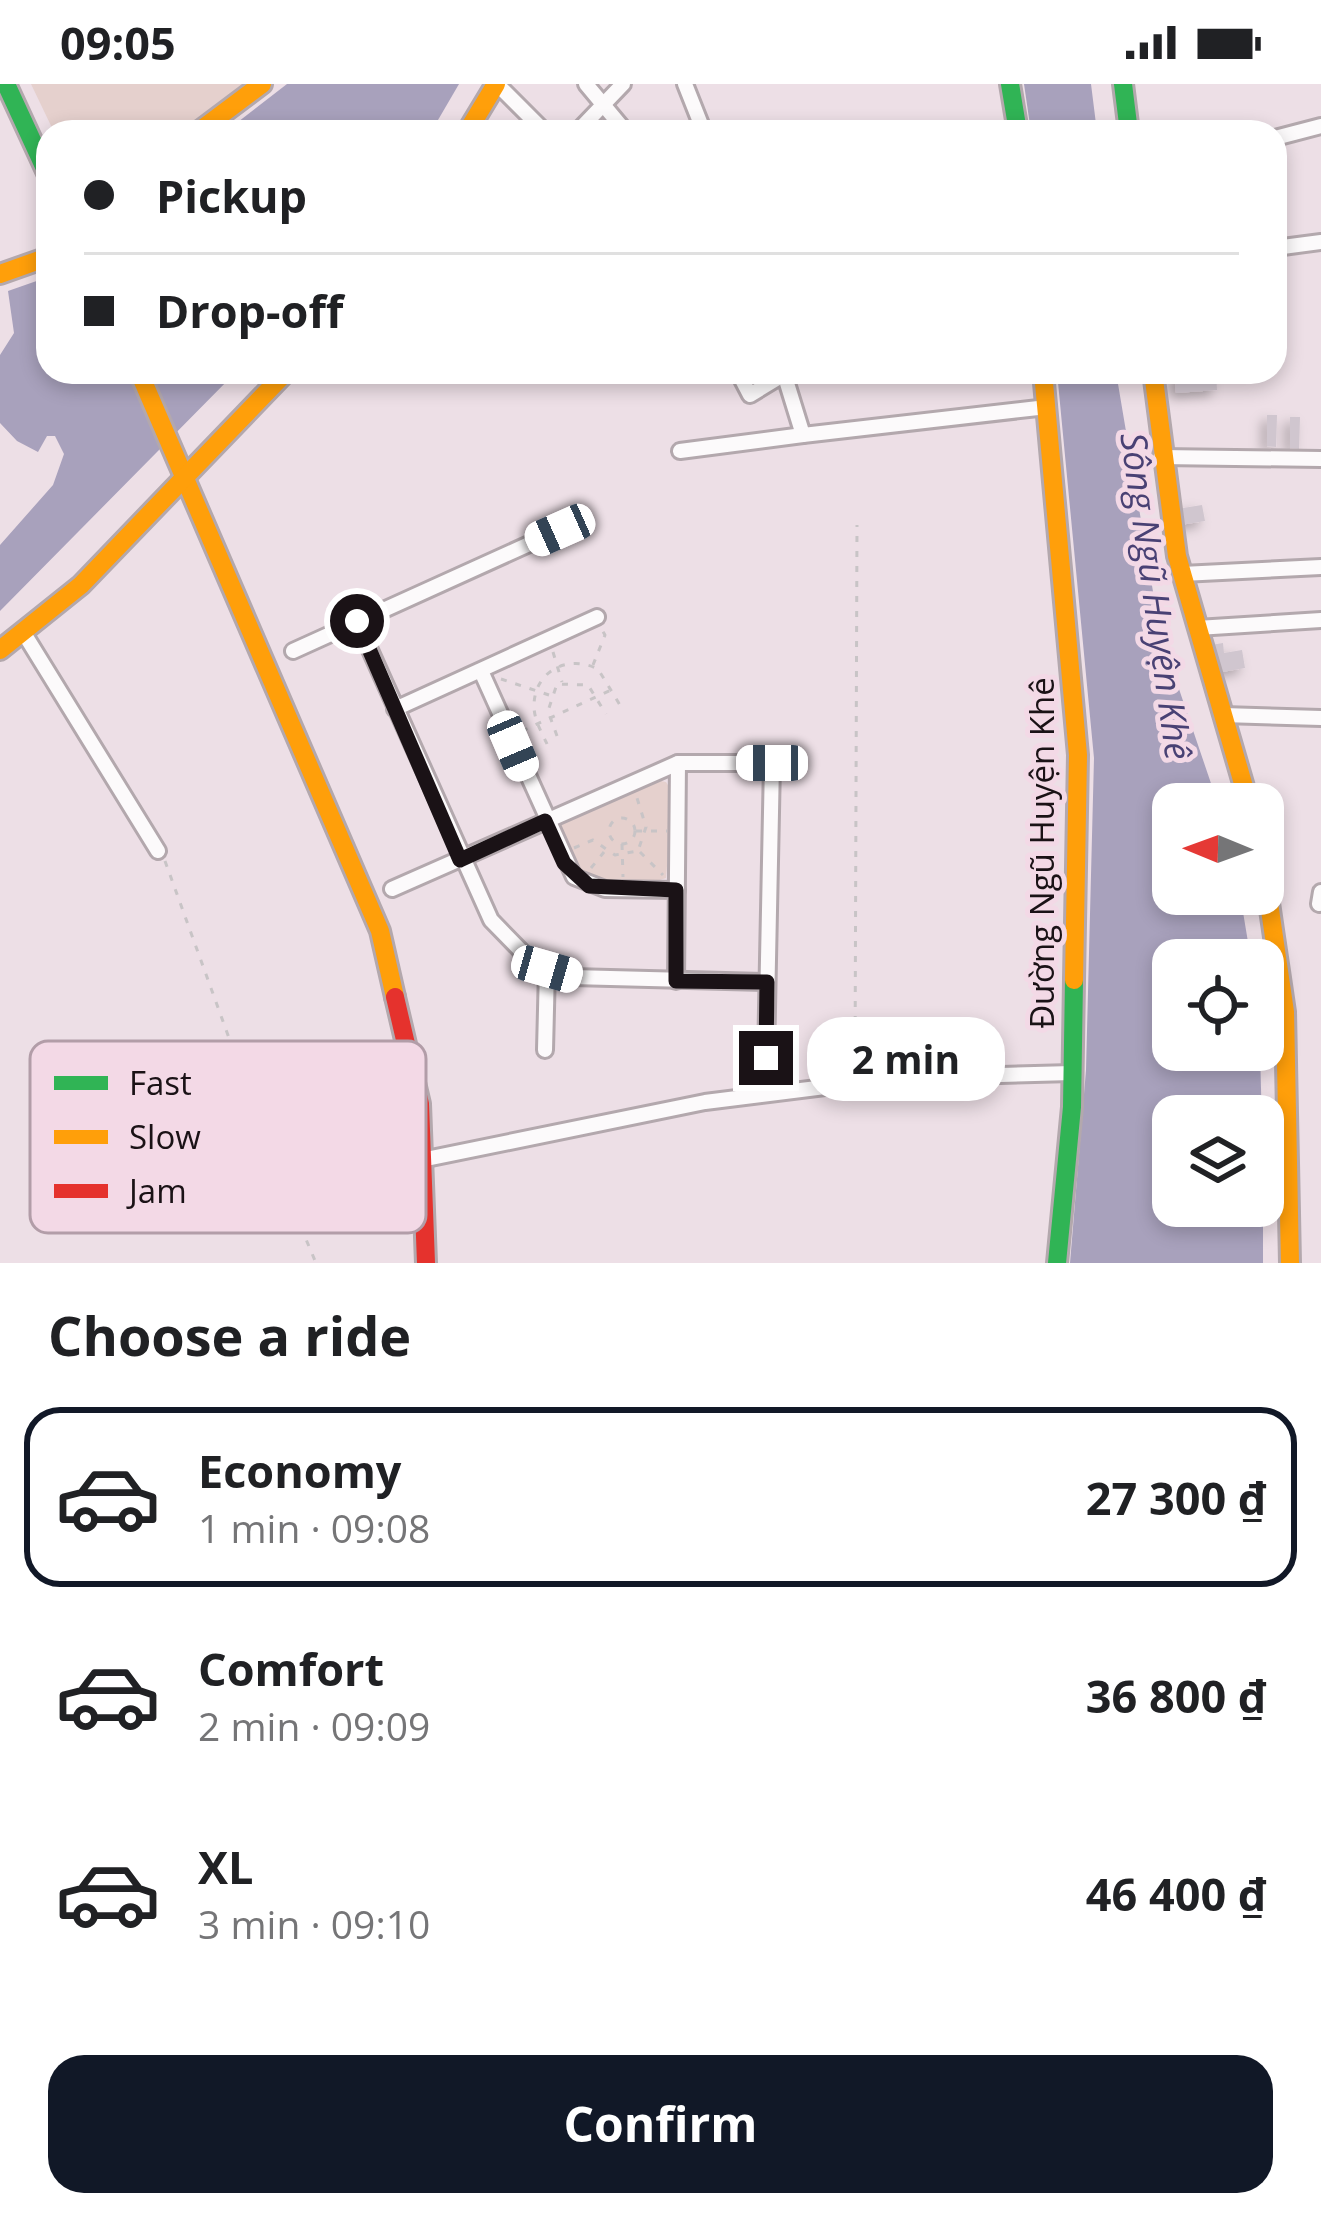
<!DOCTYPE html>
<html lang="en">
<head>
<meta charset="utf-8">
<style>
	body { margin:0; font-family:"Open Sans",sans-serif; background:#f6f6f6; color:#202124; height:100vh; display:flex; flex-direction:column; font-size:45px; white-space:nowrap }
	* { box-sizing:border-box; margin:0 }
	p { font-size:39px; color:#757577 }
	.icon { flex:none; width:66px; height:66px; fill:none; stroke:currentColor; stroke-width:2; stroke-linecap:round; stroke-linejoin:round }
	.map { position:relative; height:1179px; overflow:hidden }
	.sheet { display:flex; flex-direction:column; background:#fff; flex:1 }
	.sheet>* { flex:none }
	.guide { position:absolute; left:36px; top:36px; width:1251px; height:264px; border-radius:36px; box-shadow:0 6px 18px #0003; display:grid; align-content:center; height:264px; padding:0 48px; background:#fff }
	.needle { width:78px; rotate:271deg }
	.fabs { position:absolute; left:1152px; top:699px; display:grid; gap:24px }
	.fabs a { display:grid; place-items:center; width:132px; height:132px; border-radius:24px; background:#fff; box-shadow:0 6px 18px #0003; font-size:60px }
	.end { position:absolute; width:54px; height:54px; margin:-27px; border:15px solid #1a1216; background:#fff; box-shadow:0 0 0 6px #fff }
	.from { border-radius:50% }
	.bubble { position:absolute; height:84px; border-radius:36px; background:#fff; box-shadow:0 6px 18px #0003; font-size:39px; font-weight:700; line-height:84px; text-align:center }
	.car { position:absolute; width:36px; height:72px; margin:-36px -18px; border-radius:15px; box-shadow:0 0 9px 3px #0007; background:linear-gradient(#fff 24%,#345 0 40%,#fff 0 76%,#345 0 86%,#fff 0) }
	.guide b { display:flex; align-items:center; gap:42px; height:114px; font-size:45px }
	.guide b+b { border-top:3px solid #e0e0e0 }
	.guide i { width:30px; height:30px; background:#202124 }
	ul { padding:0; list-style:none }
	li { display:flex; align-items:center; gap:36px; height:180px; margin:0 24px 18px; padding:0 24px; border:6px solid transparent; border-radius:36px }
	li div { flex:1 }
	li b { display:block; font-size:45px }
	li em { font-style:normal; font-weight:700 }
	li.active { border-color:#111827 }
	li>.icon { width:108px; height:108px; stroke-width:1.5 }
	h2 { padding:0 48px; font-size:54px; line-height:144px }
	.primary-button { display:flex; gap:24px; margin-top:auto; padding:24px 48px }
	.primary-button a { flex:1; height:138px; border-radius:36px; background:#111827; color:#fff; font-size:48px; font-weight:700; line-height:138px; text-align:center }
	.status { display:flex; justify-content:space-between; align-items:center; height:84px; padding:0 60px; background:#fff; direction:ltr }
	.status svg { height:33px; fill:currentColor }
	.map>svg:first-child { display:block }
</style>
</head>
<body>
<div class="status"><b>09:05</b><svg viewBox="0 0 49 12"><path d="M0 12V9h3v3zM5 12V6h3v6zM10 12V3h3v9zM15 12V0h3v12zM26 1h20v11H26zM47 4h2v5h-2z"/></svg></div>
<div class="map">
<svg width="1321" height="1179" viewBox="0 0 1321 1179">
	<defs>
		<filter id="shadow"><feDropShadow dx="-5.5" dy="5.5" stdDeviation="6" flood-color="#0004"/></filter>
	</defs>
	<rect width="100%" height="100%" fill="#eddfe6"/>
	<!-- green -->
	<g fill="#e5d0cd">
		<polygon points="31,0 251,0 189,48 54,48"/>
		<path d="M656 696 666 698 673 709 666 794C621 811 560 794 561 740Z"/>
	</g>
	<!-- water -->
	<g fill="#a8a1bc">
		<polygon points="287,0 459,0 431,48 225,48"/>
		<polygon points="1024,0 1091,0 1097,48 1031,48"/>
		<polygon points="48,193 48,288 236,288 0,527 0,461 53,401 64,370 55,352 47,352 38,368 17,357 0,339 0,271 14,249 8,207"/>
		<polygon points="1057,288 1116,288 1160,549 1218,720 1173,720 1173,810 1240,810 1251,876 1173,876 1173,966 1260,966 1263,1082 1263,1032 1173,1032 1173,1122 1263,1122 1263,1179 1070,1179 1086,986 1094,674"/>
	</g>
	<!-- building -->
	<g fill="#d0c6cf" filter="url(#shadow)">
		<polygon points="1216,288 1217,306 1176,309 1175,290"/>
		<polygon points="1267,331 1277,331 1276,363 1267,362"/>
		<polygon points="1290,333 1300,333 1299,365 1290,364"/>
		<polygon points="1202,421 1205,437 1180,441 1177,425"/>
		<polygon points="1223,559 1224,569 1242,566 1245,584 1216,589 1211,561"/>
	</g>
	<g fill="none" stroke-linecap="round" stroke-linejoin="round">
		<!-- street casing -->
		<g stroke="#b3a8ad" stroke-width="20">
			<g id="street">
				<polyline points="497,0 545,48"/>
				<polyline points="586,0 626,48"/>
				<polyline points="685,0 704,48"/>
				<polyline points="577,48 623,0"/>
				<polyline points="1275,54 1321,42"/>
				<polyline points="1275,164 1321,158"/>
				<polyline points="738,288 750,311 781,292 786,296 803,351 1047,323"/>
				<polyline points="680,367 803,351"/>
				<polyline points="1161,373 1321,375"/>
				<polyline points="1182,490 1321,483"/>
				<polyline points="357,537 491,836 526,872 572,893 767,898"/>
				<polyline points="1197,544 1321,536"/>
				<polyline points="25,551 158,767"/>
				<polyline points="293,567 560,446"/>
				<polyline points="481,587 574,793 605,805 677,806"/>
				<polyline points="395,625 597,533"/>
				<polyline points="1223,631 1321,634"/>
				<polyline points="392,805 678,679 772,679 766,974"/>
				<polyline points="1319,820 1321,808"/>
				<polyline points="676,897 678,679"/>
				<polyline points="545,966 547,885"/>
				<polyline points="284,1104 705,1018 897,994 1072,989"/>
			</g>
		</g>
		<!-- fast casing -->
		<g stroke="#b3a8ad" stroke-width="24">
			<g id="fast">
				<polyline points="6,0 48,91"/>
				<polyline points="1010,0 1018,48"/>
				<polyline points="1123,0 1129,48"/>
				<polyline points="1057,1179 1072,1023 1074,896"/>
			</g>
		</g>
		<!-- slow casing -->
		<g stroke="#b3a8ad" stroke-width="24">
			<g id="slow">
				<polyline points="198,48 262,0"/>
				<polyline points="467,48 496,0"/>
				<polyline points="0,190 48,173"/>
				<polyline points="139,288 380,847 395,913"/>
				<polyline points="1043,288 1078,671 1074,896"/>
				<polyline points="1153,288 1177,472 1249,720"/>
				<polyline points="0,566 81,501 286,288"/>
				<polyline points="1263,778 1285,928 1290,1179"/>
			</g>
		</g>
		<!-- jam casing -->
		<g stroke="#b3a8ad" stroke-width="24">
			<polyline id="jam" points="395,913 420,1020 426,1179"/>
		</g>
		<!-- path -->
		<g stroke="#c8c4c6" stroke-width="3" stroke-dasharray="6 9" stroke-linecap="butt">
			<polyline points="553,568 562,598"/>
			<polyline points="593,581 605,551 602,546"/>
			<polyline points="501,595 549,611"/>
			<polyline points="522,647 611,606"/>
			<polyline points="557,652 548,627 557,600 588,601 606,630"/>
			<path d="M547 660C542 649 534 636 534 622 534 587 568 570 598 585L623 626"/>
			<circle cx="622" cy="747" r="13"/>
			<polyline points="636,747 667,747"/>
			<polyline points="622,760 623,793"/>
			<polyline points="574,764 593,756 615,771 638,767 646,743 637,714"/>
			<polyline points="640,768 663,791"/>
			<polyline points="165,777 280,1095"/>
			<polyline points="591,784 604,768"/>
			<polyline points="855,983 857,441"/>
			<polyline points="289,1115 316,1179"/>
		</g>
		<!-- street -->
		<use href="#street" stroke="#fcfafb" stroke-width="14"/>
		<!-- fast -->
		<use href="#fast" stroke="#30b455" stroke-width="18"/>
		<!-- slow -->
		<use href="#slow" stroke="#ff9f0a" stroke-width="18"/>
		<!-- jam -->
		<use href="#jam" stroke="#e5322d" stroke-width="18"/>
	</g>
	<g fill="none" stroke-linecap="round" stroke-linejoin="round">
		<!-- route -->
		<polyline stroke="#1a1216" stroke-width="15" points="357,537 460,776 545,737 564,779 589,802 676,806 676,897 767,898 766,974"/>
	</g>
	<g text-anchor="middle" stroke-width="10" stroke-linejoin="round" paint-order="stroke">
		<!-- street labels -->
		<g font-size="33" fill="#1a1216" stroke="#f3d9e6">
			<text transform="translate(1042 769) rotate(-90)" y="12">Đường Ngũ Huyện Khê</text>
		</g>
		<!-- water labels -->
		<g font-size="36" font-style="italic" fill="#494174" stroke="#f3d9e6">
			<text transform="translate(1156 512) rotate(82)" y="13">Sông Ngũ Huyện Khê</text>
		</g>
	</g>
	<!-- legend -->
	<rect x="30" y="957" width="396" height="192" rx="18" fill="#f3d9e6" stroke="#b29da8" stroke-width="3"/>
	<rect x="54" y="992" width="54" height="14" fill="#30b455"/>
	<rect x="54" y="1046" width="54" height="14" fill="#ff9f0a"/>
	<rect x="54" y="1100" width="54" height="14" fill="#e5322d"/>
	<g font-size="33" fill="#1a1216">
		<text x="129" y="1011">Fast</text>
		<text x="129" y="1065">Slow</text>
		<text x="129" y="1119">Jam</text>
	</g>
</svg>
<div class="fabs">
<a><svg class="needle" viewBox="-14 -14 28 28"><path d="M0-13l5 13h-10z" fill="#e53935"/><path d="M0 13l5-13h-10z" fill="#757577"/></svg></a>
<a><svg class="icon" aria-label="locate" viewBox="0 0 24 24"><circle cx="12" cy="12" r="6"/><path d="M12 2v4M12 18v4M2 12h4M18 12h4"/></svg></a>
<a><svg class="icon" aria-label="layers" viewBox="0 0 24 24"><path d="M12 4l9 5-9 5-9-5zM3 14l9 5 9-5"/></svg></a>
</div>
<i class="end from" style="left:357px;top:537px"></i>
<i class="end" style="left:766px;top:974px"></i>
<div class="bubble" style="left:807px;top:933px;width:198px">2 min</div>
<i class="car" style="left:560px;top:446px;rotate:246deg"></i>
<i class="car" style="left:513px;top:662px;rotate:157deg"></i>
<i class="car" style="left:772px;top:679px;rotate:270deg"></i>
<i class="car" style="left:547px;top:885px;rotate:106deg"></i>
<div class="guide">
<b><i class="from"></i>Pickup</b>
<b><i></i>Drop-off</b>
</div>
</div>
<section class="sheet">
<h2>Choose a ride</h2>
<ul>
<li class="active"><svg class="icon" aria-label="car" viewBox="0 0 24 24"><path d="M5 17H2v-5l4-1 3-4h7l3 4 3 1v5h-3M9 17h6M6 11h13"/><circle cx="7" cy="17" r="2"/><circle cx="17" cy="17" r="2"/></svg><div><b>Economy</b><p>1 min · 09:08</p></div><em>27 300 ₫</em></li>
<li><svg class="icon" aria-label="car" viewBox="0 0 24 24"><path d="M5 17H2v-5l4-1 3-4h7l3 4 3 1v5h-3M9 17h6M6 11h13"/><circle cx="7" cy="17" r="2"/><circle cx="17" cy="17" r="2"/></svg><div><b>Comfort</b><p>2 min · 09:09</p></div><em>36 800 ₫</em></li>
<li><svg class="icon" aria-label="car" viewBox="0 0 24 24"><path d="M5 17H2v-5l4-1 3-4h7l3 4 3 1v5h-3M9 17h6M6 11h13"/><circle cx="7" cy="17" r="2"/><circle cx="17" cy="17" r="2"/></svg><div><b>XL</b><p>3 min · 09:10</p></div><em>46 400 ₫</em></li>
</ul>
<div class="primary-button"><a>Confirm</a></div>
</section>
</body>
</html>
